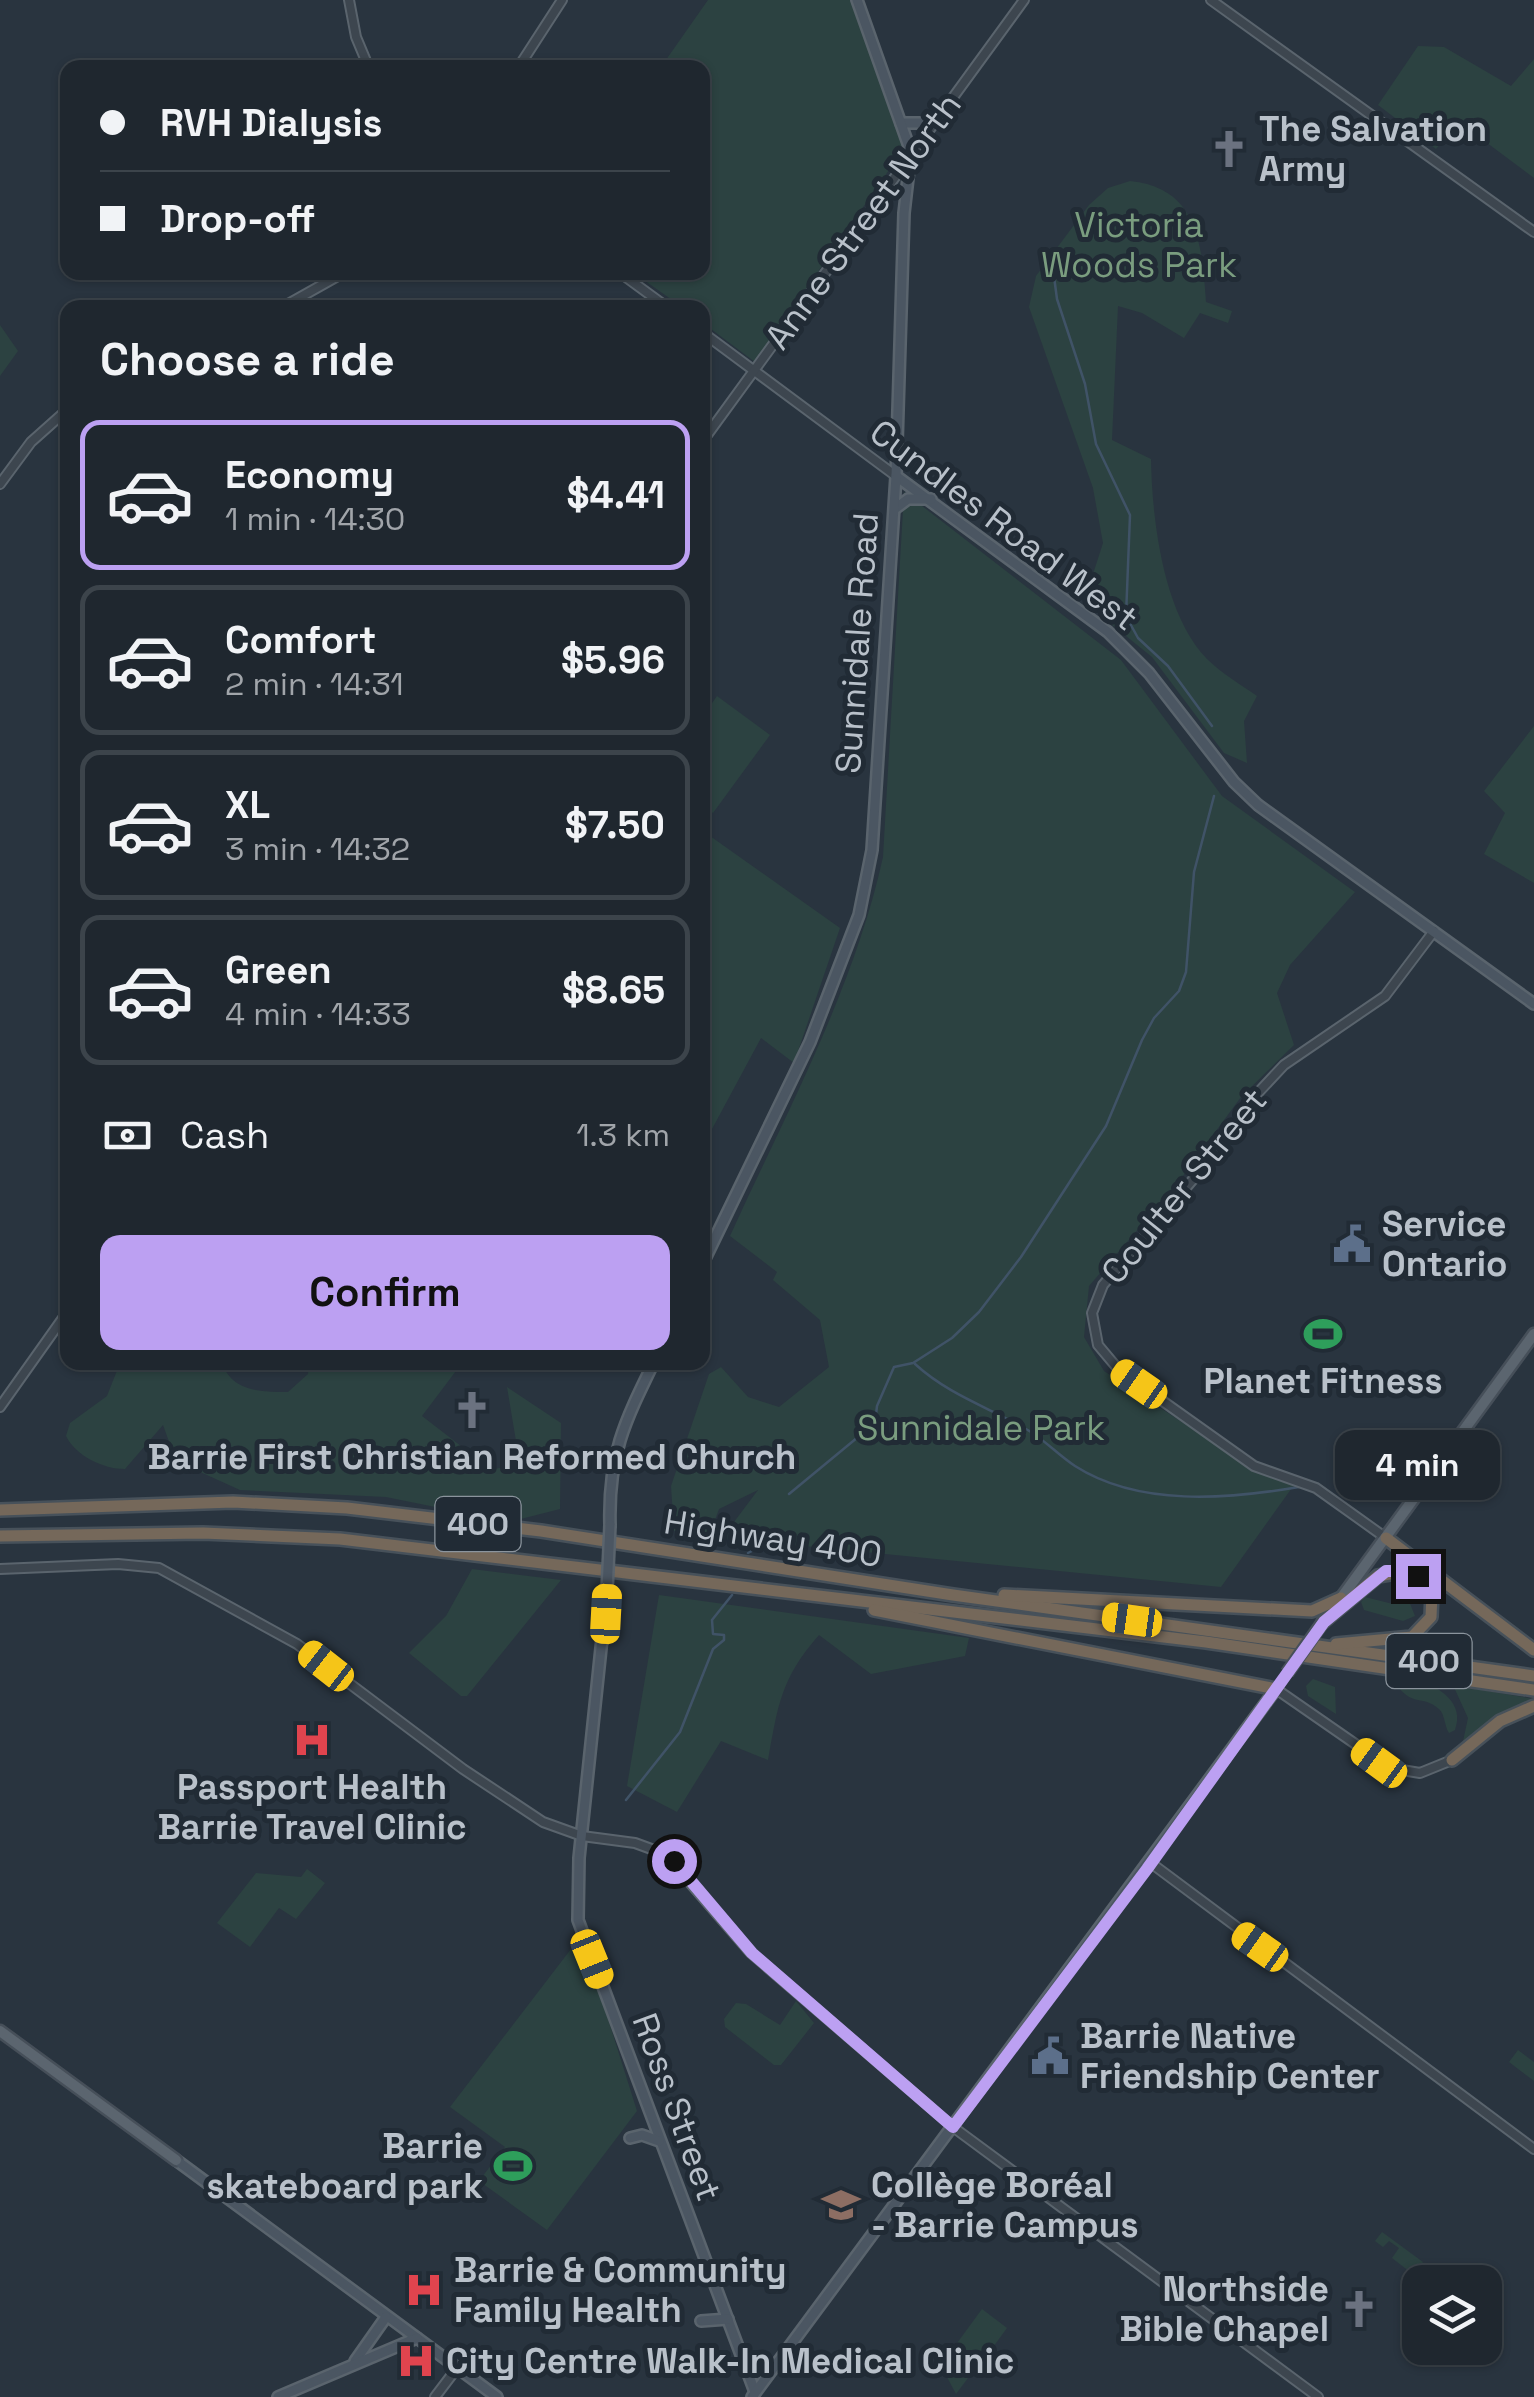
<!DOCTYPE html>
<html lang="en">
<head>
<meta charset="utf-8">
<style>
	body { margin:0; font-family:"Space Grotesk",sans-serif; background:#2c333b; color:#f1f3f6; height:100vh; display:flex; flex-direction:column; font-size:38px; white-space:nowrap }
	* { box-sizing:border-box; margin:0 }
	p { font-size:32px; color:#a1a5aa }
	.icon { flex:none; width:55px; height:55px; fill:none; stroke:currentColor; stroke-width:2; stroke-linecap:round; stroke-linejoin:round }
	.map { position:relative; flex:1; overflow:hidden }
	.details { position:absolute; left:60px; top:300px; width:650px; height:1070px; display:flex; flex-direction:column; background:#1f272f; border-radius:20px; box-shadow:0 2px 8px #0004,0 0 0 2px #3c444b }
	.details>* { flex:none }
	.guide { position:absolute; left:60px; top:60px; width:650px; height:220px; border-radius:20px; box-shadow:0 2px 8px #0004,0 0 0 2px #3c444b; display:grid; align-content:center; height:220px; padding:0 40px; background:#1f272f }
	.tools { position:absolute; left:1402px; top:2265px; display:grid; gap:20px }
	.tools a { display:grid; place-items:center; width:100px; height:100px; border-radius:20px; background:#1f272f; box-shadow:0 2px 8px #0004,0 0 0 2px #3c444b; font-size:50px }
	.end { position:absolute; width:45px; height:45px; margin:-22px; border:12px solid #bca0f2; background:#111; box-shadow:0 0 0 5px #111 }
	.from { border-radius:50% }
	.bubble { position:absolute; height:70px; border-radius:20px; background:#1f272f; box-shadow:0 2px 8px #0004,0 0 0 2px #3c444b; font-size:32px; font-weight:800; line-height:70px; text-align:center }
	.car { position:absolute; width:30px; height:60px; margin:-30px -15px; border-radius:12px; box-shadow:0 0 8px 2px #0007; background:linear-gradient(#f5c518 24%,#345 0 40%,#f5c518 0 76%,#345 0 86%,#f5c518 0) }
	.guide b { display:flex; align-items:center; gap:35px; height:95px; font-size:38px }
	.guide b+b { border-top:2px solid #3c444b }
	.guide i { width:25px; height:25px; background:#f1f3f6 }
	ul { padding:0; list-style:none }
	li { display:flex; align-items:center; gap:30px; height:150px; margin:0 20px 15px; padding:0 20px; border:5px solid #3c444b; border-radius:20px }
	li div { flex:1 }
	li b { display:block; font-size:38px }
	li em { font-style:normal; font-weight:800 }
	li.current { border-color:#bca0f2 }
	li>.icon { width:90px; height:90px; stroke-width:1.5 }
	h2 { padding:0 40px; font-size:45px; line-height:120px }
	.pay { display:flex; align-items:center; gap:25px; height:110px; padding:0 40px; font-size:38px }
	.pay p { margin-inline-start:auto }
	.primary-button { display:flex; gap:20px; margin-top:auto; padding:20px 40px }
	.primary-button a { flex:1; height:115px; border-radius:20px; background:#bca0f2; color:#111; font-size:40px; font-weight:800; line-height:115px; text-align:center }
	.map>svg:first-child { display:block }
</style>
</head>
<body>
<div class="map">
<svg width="1534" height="2397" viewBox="0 0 1534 2397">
	<rect width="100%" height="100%" fill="#29343f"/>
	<!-- green -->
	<g fill="#2c4241">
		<polygon points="708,0 852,0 905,147 755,362 703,323 702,308 682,307 634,273 702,272 702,68 661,67"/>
		<polygon points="1418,46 1444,47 1511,86 1534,59 1534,178 1459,122 1436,149 1378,105"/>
		<path d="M1130 181C1199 188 1202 246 1206 302L1232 311 1228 323 1200 313 1184 338 1142 313 1118 306 1112 440 1151 459C1152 519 1163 614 1207 659 1221 673 1240 684 1257 696L1244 721 1247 763 1224 753 1152 657 1084 602 1103 543 1093 488 1029 307 1036 276 1089 205 1108 188Z"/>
		<polygon points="0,325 18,351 0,376"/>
		<path d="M904 492 1121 660 1222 796 1355 892 1290 965 1277 993 1294 1045 1241 1097 1177 1184 1089 1286 1084 1337 1104 1371 1252 1468 1294 1485 1221 1587 722 1538 758 1490 719 1509 709 1537 674 1531 671 1486 709 1374 721 1367 748 1397 779 1407 829 1367 820 1320 773 1280 777 1272 730 1236C786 1113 854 989 883 857Z"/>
		<polygon points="717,696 770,735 713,813 703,805 703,716"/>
		<polygon points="1534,726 1534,883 1484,854 1505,813 1484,791"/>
		<polygon points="703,831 840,928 794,1063 761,1038 712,1129 702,1128"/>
		<path d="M120 1363H222C232 1392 262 1392 288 1392L308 1374 309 1363H462L422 1416 492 1470 510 1465 516 1441 507 1387 561 1423 560 1509 509 1522 386 1497 240 1490 176 1461 163 1425 125 1469C103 1469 76 1456 66 1436L70 1423 107 1396Z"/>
		<polygon points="472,1569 561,1580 467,1696 461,1696 409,1653 446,1616"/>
		<path d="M659 1595 969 1638 965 1656 871 1674 819 1635C781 1678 778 1705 768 1760L721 1741 677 1812 627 1786Z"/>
		<polygon points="1365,1597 1393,1604 1409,1601 1415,1616 1403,1621 1364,1610 1361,1602"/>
		<path d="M1397 1675C1424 1679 1468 1696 1455 1730L1449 1733C1444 1725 1445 1714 1439 1709 1422 1694 1411 1708 1395 1682Z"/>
		<polygon points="1313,1679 1335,1687 1336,1714 1308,1696 1306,1686"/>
		<polygon points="1453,1685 1534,1699 1534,1704 1462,1746 1468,1718"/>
		<polygon points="307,1869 325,1883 296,1919 279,1908 250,1947 217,1923 256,1873 301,1877"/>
		<polygon points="571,1949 580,1951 603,2003 637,2111 547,2230 479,2181 505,2147 450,2107"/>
		<polygon points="796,2001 814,2023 781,2065 774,2065 725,2027 724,2019 736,2003 746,2004 780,2025"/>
		<polygon points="1518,2050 1534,2062 1534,2081 1509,2062"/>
		<polygon points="1382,2232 1423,2262 1414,2275 1392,2258 1399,2248 1389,2241 1383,2247 1375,2241"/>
		<polygon points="982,2309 1007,2328 977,2369 952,2350"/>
		<polygon points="944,2360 968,2378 956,2394 939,2362"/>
	</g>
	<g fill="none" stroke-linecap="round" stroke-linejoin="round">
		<!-- stream -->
		<g stroke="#405367" stroke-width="2.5">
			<polyline points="1053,269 1057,299 1085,384 1096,444 1130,515 1126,616 1138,638 1168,666 1212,726"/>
			<path d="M915 1364C949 1395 988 1407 1026 1429 1044 1439 1058 1455 1075 1466 1139 1507 1228 1499 1299 1487"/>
			<polyline points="789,1494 875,1423 877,1406 894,1367 913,1363 952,1338 979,1312 1021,1257 1106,1126 1142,1040 1154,1018 1179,991 1186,972 1194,872 1214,796"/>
			<polyline points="748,1553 769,1542 771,1532"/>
			<polyline points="626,1800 680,1732 713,1649 724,1640 724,1635 713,1634 712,1620 732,1595"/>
		</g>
		<!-- tertiary casing -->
		<g stroke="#5a646d" stroke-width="12">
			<g id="tertiary">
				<polyline points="349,0 356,37 369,68"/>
				<polyline points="1211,0 1534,232"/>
				<polyline points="518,68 562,0"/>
				<polyline points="619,272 668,308"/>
				<polyline points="281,308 345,272"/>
				<polyline points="702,332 896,476"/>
				<polyline points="702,442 1024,0"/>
				<polyline points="0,484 31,442 68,409"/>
				<polyline points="0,1407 68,1311"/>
				<polyline points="1386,1538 1316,1488 1254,1466 1119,1370 1098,1345 1092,1313 1103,1285 1213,1156 1254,1097 1284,1065 1385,996 1434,931"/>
				<polyline points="0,1569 118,1564 159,1568 297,1644 463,1769 543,1822 582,1836 635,1843 665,1854 751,1953 953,2127 1318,2397"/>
				<polyline points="1276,1689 1390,1768 1420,1773 1452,1760"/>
				<polyline points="1151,1863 1534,2149"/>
				<polyline points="435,2397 457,2368"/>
			</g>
		</g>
		<!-- secondary casing -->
		<g stroke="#5a646d" stroke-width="14">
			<g id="secondary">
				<polyline points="901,123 934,123"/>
				<polyline points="896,476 1108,632 1149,673 1234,782 1258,805 1534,1004"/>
				<polyline points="896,508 908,499 931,499"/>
				<polyline points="702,1265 810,1042 859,915 872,850 896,476 904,213 911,152 857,0"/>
				<path d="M610 1525C608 1456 624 1423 654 1362"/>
				<polyline points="607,1591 579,1858 578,1920 755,2392"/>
				<polyline points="630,2138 642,2135 659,2141"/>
				<polyline points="176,2160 497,2397"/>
				<polyline points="701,2321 728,2319"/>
				<polyline points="355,2361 386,2317"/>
				<polyline points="278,2397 417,2338"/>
				<polyline points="752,2397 1276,1689"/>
			</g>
		</g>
		<!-- primary casing -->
		<g stroke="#464f59" stroke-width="15">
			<g id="primary">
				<polyline points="1336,1605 1534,1334"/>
				<polyline points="0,2031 176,2160"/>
			</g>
		</g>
		<!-- motorway casing -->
		<g stroke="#47515a" stroke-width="16">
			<g id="motorway">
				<polyline points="0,1510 233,1502 347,1508 541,1531 953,1595 1534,1676"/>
				<polyline points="0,1536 203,1533 340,1539 1206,1642 1534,1690"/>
				<polyline points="1386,1538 1534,1650"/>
				<polyline points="1004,1595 1312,1611 1341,1598"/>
				<polyline points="874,1610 1276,1689"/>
				<polyline points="1323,1622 1378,1576 1407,1571 1432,1593 1431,1617 1412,1637 1336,1644"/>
				<polyline points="1452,1760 1500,1721 1534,1706"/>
			</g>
		</g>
		<!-- tertiary -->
		<use href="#tertiary" stroke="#3d464f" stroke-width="8"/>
		<!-- secondary -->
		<use href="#secondary" stroke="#4b5662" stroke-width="9"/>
		<!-- primary -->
		<use href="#primary" stroke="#5b656f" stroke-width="10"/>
		<!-- motorway -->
		<use href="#motorway" stroke="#75685a" stroke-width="11"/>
		<!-- secondary-bridge casing -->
		<g stroke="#5a646d" stroke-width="14" stroke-linecap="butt">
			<polyline id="secondary-bridge" points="607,1591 610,1525"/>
		</g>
		<!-- primary-bridge casing -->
		<g stroke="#464f59" stroke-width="15" stroke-linecap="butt">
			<polyline id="primary-bridge" points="1287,1673 1323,1622"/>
		</g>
		<!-- secondary-bridge -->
		<use href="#secondary-bridge" stroke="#4b5662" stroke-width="9"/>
		<!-- primary-bridge -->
		<use href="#primary-bridge" stroke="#5b656f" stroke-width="10"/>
	</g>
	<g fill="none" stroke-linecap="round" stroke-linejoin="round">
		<!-- route -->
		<polyline stroke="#bca0f2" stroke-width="12" points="674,1861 752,1953 953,2127 1147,1869 1324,1622 1386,1571 1408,1571 1418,1576"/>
	</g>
	<!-- icons -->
	<defs>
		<g id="church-bare" transform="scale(3)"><path d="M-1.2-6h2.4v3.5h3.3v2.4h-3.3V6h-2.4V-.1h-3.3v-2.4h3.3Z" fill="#6b7280" stroke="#212b35" stroke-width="2.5" paint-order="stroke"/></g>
		<g id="civic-bare" transform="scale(3)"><path d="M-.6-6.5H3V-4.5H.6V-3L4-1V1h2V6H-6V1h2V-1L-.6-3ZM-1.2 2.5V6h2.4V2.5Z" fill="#5c6f8a" stroke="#212b35" stroke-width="2.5" paint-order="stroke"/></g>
		<g id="stadium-bare" transform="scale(3)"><path d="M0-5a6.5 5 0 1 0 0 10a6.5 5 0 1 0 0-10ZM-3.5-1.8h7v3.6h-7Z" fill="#2e9e5b" stroke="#212b35" stroke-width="2.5" paint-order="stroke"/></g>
		<g id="hospital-bare" transform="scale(3)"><path d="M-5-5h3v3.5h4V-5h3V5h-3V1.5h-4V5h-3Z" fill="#e0444e" stroke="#212b35" stroke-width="2.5" paint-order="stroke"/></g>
		<g id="university-bare" transform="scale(3)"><path d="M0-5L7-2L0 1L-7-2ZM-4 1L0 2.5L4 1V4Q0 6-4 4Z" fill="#8d6e63" stroke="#212b35" stroke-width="2.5" paint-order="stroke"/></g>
	</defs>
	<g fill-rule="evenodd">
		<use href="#church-bare" x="1229" y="149"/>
		<use href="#civic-bare" x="1352" y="1244"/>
		<use href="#stadium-bare" x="1323" y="1334"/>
		<use href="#church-bare" x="472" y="1410"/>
		<use href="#hospital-bare" x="312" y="1740"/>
		<use href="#civic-bare" x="1050" y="2056"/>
		<use href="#stadium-bare" x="513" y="2166"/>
		<use href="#university-bare" x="841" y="2205"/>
		<use href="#hospital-bare" x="424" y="2290"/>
		<use href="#church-bare" x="1359" y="2309"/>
		<use href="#hospital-bare" x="416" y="2361"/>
	</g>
	<g text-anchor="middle" stroke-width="10" stroke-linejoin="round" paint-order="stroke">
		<!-- shield labels -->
		<g fill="#212b35" stroke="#8b949d" stroke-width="2.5">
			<rect x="435.5" y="1497" width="85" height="54" rx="8"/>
			<rect x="1386.5" y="1634" width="85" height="54" rx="8"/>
		</g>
		<g font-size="32" font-weight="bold" fill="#b9c1ca">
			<text x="478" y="1535">400</text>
			<text x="1429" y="1672">400</text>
		</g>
		<!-- poi labels -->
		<g font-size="35" font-weight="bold" fill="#b9c1ca" stroke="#212b35" text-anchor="start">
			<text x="1259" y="141">The Salvation<tspan x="1259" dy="40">Army</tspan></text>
			<text x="1382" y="1236">Service<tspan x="1382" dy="40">Ontario</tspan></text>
			<text x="1323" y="1393" text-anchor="middle">Planet Fitness</text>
			<text x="472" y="1469" text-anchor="middle">Barrie First Christian Reformed Church</text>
			<text x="312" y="1799" text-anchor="middle">Passport Health<tspan x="312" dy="40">Barrie Travel Clinic</tspan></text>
			<text x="1080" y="2048">Barrie Native<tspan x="1080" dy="40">Friendship Center</tspan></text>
			<text x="483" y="2158" text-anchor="end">Barrie<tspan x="483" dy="40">skateboard park</tspan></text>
			<text x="871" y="2197">Collège Boréal<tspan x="871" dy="40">- Barrie Campus</tspan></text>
			<text x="454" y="2282">Barrie &amp; Community<tspan x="454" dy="40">Family Health</tspan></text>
			<text x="1329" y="2301" text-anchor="end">Northside<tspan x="1329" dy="40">Bible Chapel</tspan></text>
			<text x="446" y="2373">City Centre Walk-In Medical Clinic</text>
		</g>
		<!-- street labels -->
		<g font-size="35" fill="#b9c1ca" stroke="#212b35">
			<text transform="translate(863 221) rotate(-54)" y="12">Anne Street North</text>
			<text transform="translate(1004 525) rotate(37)" y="12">Cundles Road West</text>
			<text transform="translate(857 643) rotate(-86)" y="12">Sunnidale Road</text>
			<text transform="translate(1184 1186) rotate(-51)" y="12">Coulter Street</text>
			<text transform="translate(773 1538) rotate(9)" y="12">Highway 400</text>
			<text transform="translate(677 2107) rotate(70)" y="12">Ross Street</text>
		</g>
		<!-- park labels -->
		<g font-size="35" fill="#7a9d7f" stroke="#212b35">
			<text x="1139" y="237">Victoria<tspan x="1139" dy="40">Woods Park</tspan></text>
			<text x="981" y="1440">Sunnidale Park</text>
		</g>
	</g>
</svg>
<div class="tools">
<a><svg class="icon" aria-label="layers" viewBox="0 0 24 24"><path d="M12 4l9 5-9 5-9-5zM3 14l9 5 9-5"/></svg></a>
</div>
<i class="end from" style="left:674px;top:1861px"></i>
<i class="end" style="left:1418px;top:1576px"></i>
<div class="bubble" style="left:1335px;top:1430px;width:165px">4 min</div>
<i class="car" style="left:1139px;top:1384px;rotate:305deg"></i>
<i class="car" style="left:606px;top:1614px;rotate:3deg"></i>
<i class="car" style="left:1132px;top:1620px;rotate:278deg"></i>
<i class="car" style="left:326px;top:1666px;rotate:308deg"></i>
<i class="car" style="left:1379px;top:1763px;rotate:306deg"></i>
<i class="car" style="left:1260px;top:1947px;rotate:305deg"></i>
<i class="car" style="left:592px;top:1959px;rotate:158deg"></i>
<div class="guide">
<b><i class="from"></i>RVH Dialysis</b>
<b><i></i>Drop-off</b>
</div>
<section class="details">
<h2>Choose a ride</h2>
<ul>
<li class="current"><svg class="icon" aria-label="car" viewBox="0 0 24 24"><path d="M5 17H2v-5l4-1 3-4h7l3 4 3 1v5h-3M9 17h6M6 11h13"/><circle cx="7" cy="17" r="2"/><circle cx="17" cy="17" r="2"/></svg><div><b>Economy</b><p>1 min · 14:30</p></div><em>$4.41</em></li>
<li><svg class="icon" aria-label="car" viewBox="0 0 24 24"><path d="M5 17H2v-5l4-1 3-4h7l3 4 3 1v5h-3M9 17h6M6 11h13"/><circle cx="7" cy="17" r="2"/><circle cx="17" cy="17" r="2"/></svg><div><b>Comfort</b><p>2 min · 14:31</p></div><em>$5.96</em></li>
<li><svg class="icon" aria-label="car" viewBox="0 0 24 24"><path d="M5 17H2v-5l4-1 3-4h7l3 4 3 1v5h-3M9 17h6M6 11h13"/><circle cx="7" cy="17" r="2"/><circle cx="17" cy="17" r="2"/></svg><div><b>XL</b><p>3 min · 14:32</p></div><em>$7.50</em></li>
<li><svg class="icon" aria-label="car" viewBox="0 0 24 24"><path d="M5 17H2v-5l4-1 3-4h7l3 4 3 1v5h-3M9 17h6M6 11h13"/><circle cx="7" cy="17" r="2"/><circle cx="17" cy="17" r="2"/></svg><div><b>Green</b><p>4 min · 14:33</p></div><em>$8.65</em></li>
</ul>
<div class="pay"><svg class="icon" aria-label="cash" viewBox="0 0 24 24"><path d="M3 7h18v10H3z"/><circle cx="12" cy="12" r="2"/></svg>Cash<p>1.3 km</p></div>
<div class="primary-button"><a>Confirm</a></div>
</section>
</div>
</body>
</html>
